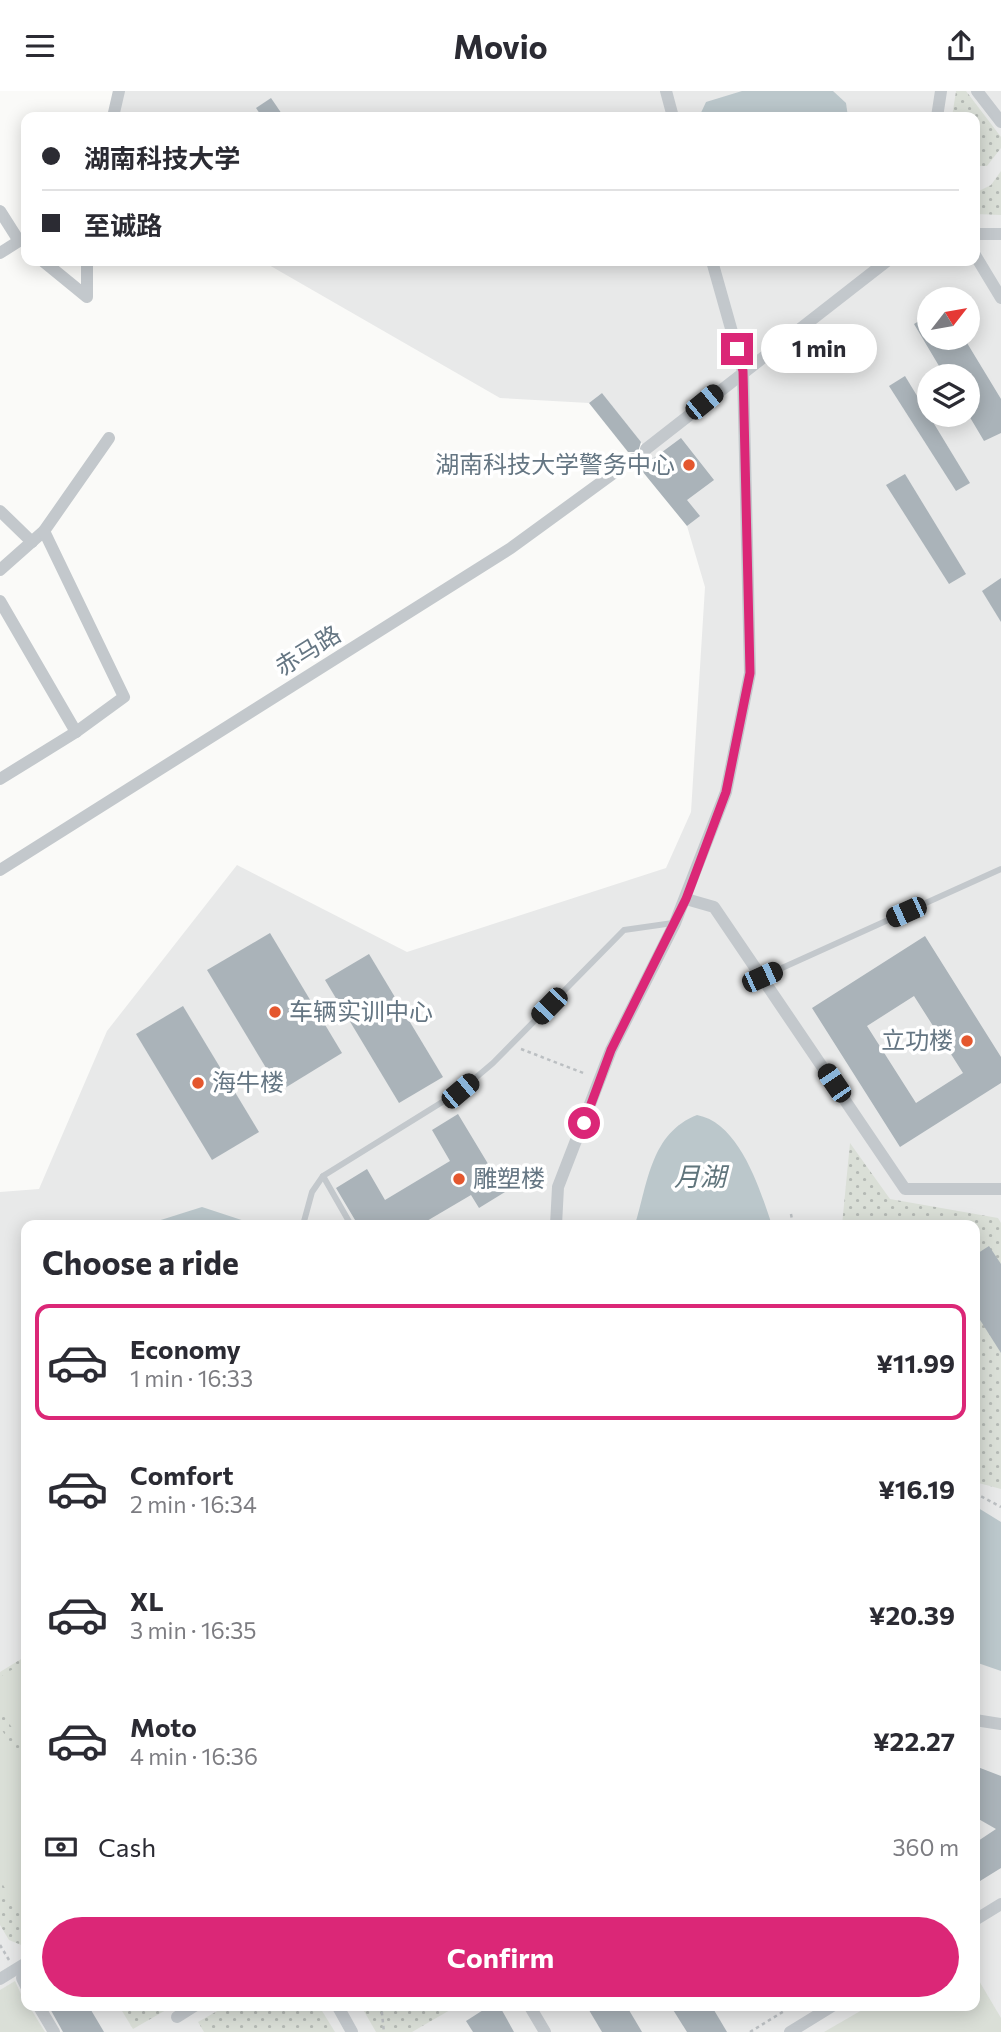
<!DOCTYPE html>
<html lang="en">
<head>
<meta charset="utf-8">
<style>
	body { margin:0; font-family:Commissioner,"Noto Sans SC",sans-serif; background:#f7f7f7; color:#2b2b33; height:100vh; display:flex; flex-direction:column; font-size:26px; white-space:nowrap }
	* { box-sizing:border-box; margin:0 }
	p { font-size:23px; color:#7c7c81 }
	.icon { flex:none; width:38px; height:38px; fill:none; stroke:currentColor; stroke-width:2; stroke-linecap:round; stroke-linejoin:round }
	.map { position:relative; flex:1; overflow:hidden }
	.details { position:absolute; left:21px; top:1129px; width:959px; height:791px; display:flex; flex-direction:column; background:#fff; border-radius:14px; box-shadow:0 4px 18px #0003 }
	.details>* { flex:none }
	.top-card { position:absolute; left:21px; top:21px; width:959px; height:154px; border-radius:14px; box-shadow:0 4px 18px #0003; display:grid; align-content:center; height:154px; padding:0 21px; background:#fff }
	.needle { width:46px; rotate:59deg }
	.fabs { position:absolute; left:917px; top:196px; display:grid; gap:14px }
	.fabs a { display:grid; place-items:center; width:63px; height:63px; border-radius:50%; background:#fff; box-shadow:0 4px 18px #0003; font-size:35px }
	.end { position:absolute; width:32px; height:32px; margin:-16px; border:9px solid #db2777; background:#fff; box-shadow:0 0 0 4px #fff }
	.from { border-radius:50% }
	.bubble { position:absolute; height:49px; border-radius:24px; background:#fff; box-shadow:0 4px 18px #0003; font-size:23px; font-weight:700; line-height:49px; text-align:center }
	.car { position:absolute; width:21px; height:42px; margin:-21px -10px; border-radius:9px; box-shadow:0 0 5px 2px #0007; background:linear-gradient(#222 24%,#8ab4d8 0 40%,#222 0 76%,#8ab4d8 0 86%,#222 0) }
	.top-card b { display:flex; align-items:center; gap:24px; height:66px; font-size:26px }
	.top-card b+b { border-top:2px solid #e1e1e2 }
	.top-card i { width:18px; height:18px; background:#2b2b33 }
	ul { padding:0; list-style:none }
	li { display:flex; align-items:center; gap:21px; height:116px; margin:0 14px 10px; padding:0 7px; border:4px solid transparent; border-radius:14px }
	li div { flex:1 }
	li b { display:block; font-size:26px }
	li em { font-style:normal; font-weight:700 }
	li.current { border-color:#db2777 }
	li>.icon { width:63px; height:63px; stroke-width:1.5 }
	h2 { padding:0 21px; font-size:32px; line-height:84px }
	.pay { display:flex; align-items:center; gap:18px; height:77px; padding:0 21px; font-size:26px }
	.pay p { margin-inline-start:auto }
	.primary-button { display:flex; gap:14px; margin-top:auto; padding:14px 21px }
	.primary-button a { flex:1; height:80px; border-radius:42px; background:#db2777; color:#fff; font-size:28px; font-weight:700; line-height:80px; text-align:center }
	header { display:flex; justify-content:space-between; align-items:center; height:91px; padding:0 21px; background:#fff; font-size:32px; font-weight:700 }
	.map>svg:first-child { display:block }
</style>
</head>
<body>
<header><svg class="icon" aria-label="menu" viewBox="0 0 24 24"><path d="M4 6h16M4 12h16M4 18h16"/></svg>Movio<svg class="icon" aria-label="share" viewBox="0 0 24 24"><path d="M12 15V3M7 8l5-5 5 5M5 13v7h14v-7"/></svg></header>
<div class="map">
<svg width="1001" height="1941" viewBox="0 0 1001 1941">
	<defs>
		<pattern id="grass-dots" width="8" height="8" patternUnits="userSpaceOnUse" patternTransform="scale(1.75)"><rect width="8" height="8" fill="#dadfd7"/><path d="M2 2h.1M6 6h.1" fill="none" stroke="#b4b9b4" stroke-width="1.8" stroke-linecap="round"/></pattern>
	</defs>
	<rect width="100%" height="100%" fill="#fafaf8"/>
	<!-- built -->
	<path fill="#e8e9e9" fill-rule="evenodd" d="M116 0H1001V1941H0V1101L39 1098 107 940 237 774 407 861 666 777 691 721 705 496 687 435 699 425 602 302 589 312 500 307 262 170H975V26H111ZM929 208H968V247H929ZM929 285H968V324H929ZM26 1134H975V1914H26Z"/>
	<!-- grass -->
	<g fill="url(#grass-dots)">
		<polygon points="956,0 966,0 1001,46 1001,57 987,75 975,75 975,26 952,26"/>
		<polygon points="1001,80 1001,124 975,123 975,102 991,94"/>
		<polygon points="850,1052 890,1108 998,1127 1001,1132 1001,1398 975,1391 975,1134 842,1134"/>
		<polygon points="26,1565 26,1856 9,1849 0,1834 0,1581"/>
		<polygon points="119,1915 173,1915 133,1938"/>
		<polygon points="226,1915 319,1915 335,1941 204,1941 198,1931"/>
		<polygon points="361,1915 457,1915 412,1941 376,1941"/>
	</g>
	<!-- garden -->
	<g fill="#dadfd7">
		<polygon points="26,1570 26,1660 0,1617 0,1586"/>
		<polygon points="0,1636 26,1678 25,1830 0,1789"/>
		<polygon points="975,1883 1001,1927 1001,1941 824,1941 869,1915 975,1914"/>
		<polygon points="15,1890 26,1914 29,1915 45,1941 0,1941 0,1899"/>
	</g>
	<!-- water -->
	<g fill="#bbc7cb">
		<polygon points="742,0 833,0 846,12 848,26 699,26 706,11"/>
		<path d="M697 1024C740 1032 760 1099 772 1134H635C648 1091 651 1042 697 1024Z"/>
		<polygon points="202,1116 257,1134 145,1134"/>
		<polygon points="975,1415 1001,1431 1001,1580 975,1571"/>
	</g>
	<!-- building -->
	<g fill="#aab3b9" fill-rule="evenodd">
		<polygon points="271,7 284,26 262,26 256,17"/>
		<polygon points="929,224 929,247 964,247 1001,308 1001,342 984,350 968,323 968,285 945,285 914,233"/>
		<polygon points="905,285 970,392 956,400 889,295"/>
		<polygon points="602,302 641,351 638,361 628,361 589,312"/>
		<polygon points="681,347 714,389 687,409 700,425 687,435 638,375 641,365 654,367"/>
		<polygon points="905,383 966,483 949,493 886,394"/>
		<polygon points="1001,487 1001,531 982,500"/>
		<polygon points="270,842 342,962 280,1000 207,879"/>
		<path d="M925 845 1001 966V992L900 1056 812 917ZM914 905 963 982 916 1012 867 935Z"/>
		<polygon points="369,863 443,986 399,1012 325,889"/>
		<polygon points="183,915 259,1041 212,1069 136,943"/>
		<polygon points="458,1023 505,1101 479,1117 471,1104 420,1134 358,1134 336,1097 367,1078 385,1109 450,1070 432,1039"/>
		<polygon points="989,1155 1001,1173 1001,1262 975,1221 975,1164"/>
		<polygon points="975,1675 1001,1685 1001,1777 980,1790 975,1781 975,1752 996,1738 975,1726"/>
		<polygon points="48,1914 88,1914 104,1941 63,1941"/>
		<polygon points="491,1914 499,1914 514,1941 473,1941 466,1930"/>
		<polygon points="586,1914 626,1914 642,1941 602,1941"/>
		<polygon points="670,1914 711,1914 727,1941 687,1941"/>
	</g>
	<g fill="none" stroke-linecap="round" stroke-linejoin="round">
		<!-- path -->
		<g stroke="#bbbfc2" stroke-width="2.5" stroke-dasharray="3.5 3.5" stroke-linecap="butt">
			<polyline points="521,958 586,983"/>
			<polyline points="791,1123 793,1134"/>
			<polyline points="975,1402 1001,1416"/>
			<polyline points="0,1854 9,1869"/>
			<polyline points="381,1914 384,1941"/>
			<polyline points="750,1941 794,1914"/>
		</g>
		<!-- service -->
		<g stroke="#c3c8cc" stroke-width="6">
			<polyline points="762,886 1001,778"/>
			<polyline points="323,1085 351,1134"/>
			<polyline points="303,1134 312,1101 323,1085 460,1000 493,972 624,839 673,832"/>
		</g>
		<!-- minor -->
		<g stroke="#c3c8cc" stroke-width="12">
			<polyline points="666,0 673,26"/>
			<polyline points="977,0 1001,31"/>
			<polyline points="113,26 119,0"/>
			<polyline points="937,26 941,0"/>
			<polyline points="0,120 19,150 0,162"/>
			<polyline points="975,143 1001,143"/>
			<polyline points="975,164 1001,207"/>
			<polyline points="43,170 87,206 87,170"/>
			<polyline points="646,358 887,170"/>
			<polyline points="0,420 32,451"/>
			<polyline points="0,479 44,440 109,347"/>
			<polyline points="0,510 76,641"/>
			<polyline points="0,688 76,641 124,606 44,440"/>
			<polyline points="0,779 511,457 633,368"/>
			<polyline points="686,808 714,816 905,1098 1001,1098"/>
			<polyline points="556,1134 558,1096 611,959 675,832 726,701 750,582 743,280 712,170"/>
			<polyline points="975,1629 1001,1633"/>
			<polyline points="975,1829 1001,1813"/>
			<polyline points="22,1887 26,1895"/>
			<polyline points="0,1888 26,1872"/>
			<polyline points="38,1914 54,1941"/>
			<polyline points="337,1914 352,1941"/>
			<polyline points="529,1914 545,1941"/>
			<polyline points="177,1926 196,1914"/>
			<polyline points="790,1941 834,1914"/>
		</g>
	</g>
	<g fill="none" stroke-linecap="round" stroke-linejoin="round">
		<!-- route -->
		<polyline stroke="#db2777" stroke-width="9" points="584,1032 611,959 686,808 726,701 750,582 743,280 737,258"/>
	</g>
	<!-- markers -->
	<g fill="#e4572e" stroke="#fff" stroke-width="2.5">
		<circle cx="689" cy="374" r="7"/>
		<circle cx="275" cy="921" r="7"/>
		<circle cx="967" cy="950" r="7"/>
		<circle cx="198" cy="992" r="7"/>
		<circle cx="459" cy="1088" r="7"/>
	</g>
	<g text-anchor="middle" stroke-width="7" stroke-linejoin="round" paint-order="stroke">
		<!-- poi labels -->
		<g font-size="24" fill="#657683" stroke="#fff" text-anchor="start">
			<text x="675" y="382" text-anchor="end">湖南科技大学警务中心</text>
			<text x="289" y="929">车辆实训中心</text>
			<text x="953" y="958" text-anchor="end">立功楼</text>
			<text x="212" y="1000">海牛楼</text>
			<text x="473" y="1096">雕塑楼</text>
		</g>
		<!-- street labels -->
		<g font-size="24" fill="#657683" stroke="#fff">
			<text transform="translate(308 560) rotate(-32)" y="8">赤马路</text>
		</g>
		<!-- water labels -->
		<g font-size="26" font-style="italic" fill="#60757c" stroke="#fff">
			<text x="700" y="1095">月湖</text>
		</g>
	</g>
</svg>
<div class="fabs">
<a><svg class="needle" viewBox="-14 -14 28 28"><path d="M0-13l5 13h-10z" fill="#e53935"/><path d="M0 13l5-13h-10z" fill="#7c7c81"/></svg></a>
<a><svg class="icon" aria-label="layers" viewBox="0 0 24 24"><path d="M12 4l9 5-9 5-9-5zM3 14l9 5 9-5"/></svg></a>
</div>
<i class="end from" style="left:584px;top:1032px"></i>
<i class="end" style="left:737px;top:258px"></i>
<div class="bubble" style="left:761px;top:233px;width:116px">1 min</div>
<i class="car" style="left:704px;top:311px;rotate:51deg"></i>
<i class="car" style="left:906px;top:821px;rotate:246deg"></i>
<i class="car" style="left:762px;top:886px;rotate:66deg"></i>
<i class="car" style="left:549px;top:915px;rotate:224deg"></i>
<i class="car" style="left:834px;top:992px;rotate:326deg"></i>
<i class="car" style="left:460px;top:1000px;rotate:50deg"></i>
<div class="top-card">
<b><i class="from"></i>湖南科技大学</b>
<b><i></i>至诚路</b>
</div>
<section class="details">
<h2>Choose a ride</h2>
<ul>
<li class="current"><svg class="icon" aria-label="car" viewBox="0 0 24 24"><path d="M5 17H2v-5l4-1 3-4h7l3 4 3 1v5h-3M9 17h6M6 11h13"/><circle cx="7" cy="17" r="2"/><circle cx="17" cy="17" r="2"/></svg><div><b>Economy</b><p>1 min · 16:33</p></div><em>¥11.99</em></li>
<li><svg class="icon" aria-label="car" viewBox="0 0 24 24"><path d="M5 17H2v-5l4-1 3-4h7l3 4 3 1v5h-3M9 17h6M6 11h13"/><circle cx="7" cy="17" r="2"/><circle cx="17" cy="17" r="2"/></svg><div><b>Comfort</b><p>2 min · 16:34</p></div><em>¥16.19</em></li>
<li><svg class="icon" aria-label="car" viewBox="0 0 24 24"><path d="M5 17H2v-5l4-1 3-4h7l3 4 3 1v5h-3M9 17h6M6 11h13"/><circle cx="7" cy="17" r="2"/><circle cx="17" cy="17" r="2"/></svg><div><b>XL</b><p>3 min · 16:35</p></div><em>¥20.39</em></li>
<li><svg class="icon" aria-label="car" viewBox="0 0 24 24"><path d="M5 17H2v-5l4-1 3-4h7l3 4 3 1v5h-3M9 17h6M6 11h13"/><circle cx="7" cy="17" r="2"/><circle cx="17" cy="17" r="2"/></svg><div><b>Moto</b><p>4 min · 16:36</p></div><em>¥22.27</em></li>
</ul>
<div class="pay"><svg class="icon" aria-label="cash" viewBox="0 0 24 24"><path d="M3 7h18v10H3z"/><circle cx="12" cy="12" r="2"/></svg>Cash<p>360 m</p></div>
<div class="primary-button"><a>Confirm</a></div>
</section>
</div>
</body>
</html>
